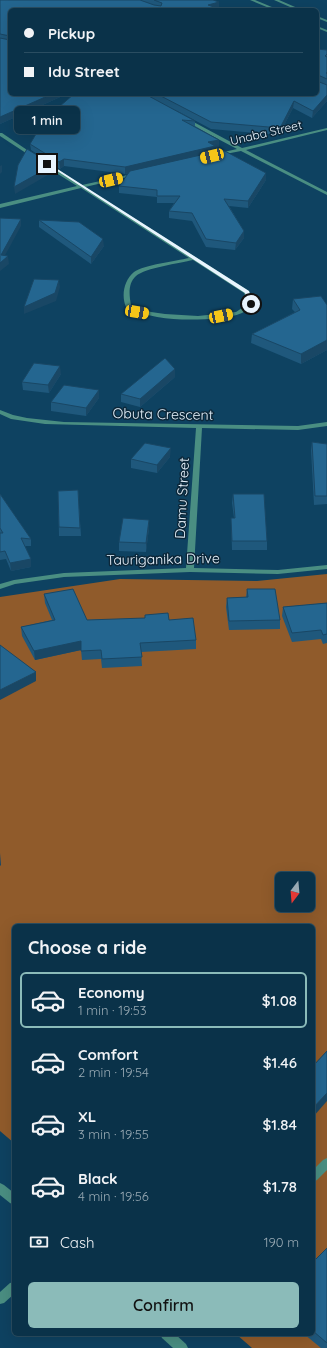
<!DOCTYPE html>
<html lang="en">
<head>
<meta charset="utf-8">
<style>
	body { margin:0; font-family:Quicksand,sans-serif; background:#133a50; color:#f1f3f6; height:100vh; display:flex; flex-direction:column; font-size:15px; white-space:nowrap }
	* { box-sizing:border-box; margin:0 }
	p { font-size:13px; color:#99aab4 }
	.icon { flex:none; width:22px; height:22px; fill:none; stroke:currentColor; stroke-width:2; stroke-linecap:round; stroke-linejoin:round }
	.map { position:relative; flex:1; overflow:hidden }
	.side { position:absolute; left:12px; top:924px; width:303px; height:412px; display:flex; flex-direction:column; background:#0a3249; border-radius:6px; box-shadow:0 4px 16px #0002,0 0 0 1px #2a4d61 }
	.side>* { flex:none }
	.banner { position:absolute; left:8px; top:8px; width:311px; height:88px; border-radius:6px; box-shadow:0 4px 16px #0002,0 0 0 1px #2a4d61; display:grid; align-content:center; height:88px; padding:0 16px; background:#0a3249 }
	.needle { width:26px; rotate:196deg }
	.buttons { position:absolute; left:275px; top:872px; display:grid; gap:8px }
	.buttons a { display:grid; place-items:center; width:40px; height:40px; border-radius:6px; background:#0a3249; box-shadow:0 4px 16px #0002,0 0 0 1px #2a4d61; font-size:20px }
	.end { position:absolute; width:18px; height:18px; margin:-9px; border:5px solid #e8f4fe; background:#111; box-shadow:0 0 0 2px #111 }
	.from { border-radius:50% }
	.bubble { position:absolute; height:28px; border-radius:6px; background:#0a3249; box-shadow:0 4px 16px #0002,0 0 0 1px #2a4d61; font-size:13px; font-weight:600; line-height:28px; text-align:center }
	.car { position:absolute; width:12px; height:24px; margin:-12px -6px; border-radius:5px; box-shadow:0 0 3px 1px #0007; background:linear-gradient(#f5c518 24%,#345 0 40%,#f5c518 0 76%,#345 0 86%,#f5c518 0) }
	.banner b { display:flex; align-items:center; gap:14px; height:38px; font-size:15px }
	.banner b+b { border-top:1px solid #2a4d61 }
	.banner i { width:10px; height:10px; background:#f1f3f6 }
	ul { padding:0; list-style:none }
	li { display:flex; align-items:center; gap:12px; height:56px; margin:0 8px 6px; padding:0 8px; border:2px solid transparent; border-radius:6px }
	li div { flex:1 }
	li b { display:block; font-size:15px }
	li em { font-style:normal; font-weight:600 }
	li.selected { border-color:#8bbbb9 }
	li>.icon { width:36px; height:36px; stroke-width:1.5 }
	h2 { padding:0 16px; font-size:18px; line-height:48px }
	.pay { display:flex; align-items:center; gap:10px; height:44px; padding:0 16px; font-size:15px }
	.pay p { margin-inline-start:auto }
	.action { display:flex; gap:8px; margin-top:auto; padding:8px 16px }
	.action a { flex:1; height:46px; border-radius:6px; background:#8bbbb9; color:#111; font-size:16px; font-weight:600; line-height:46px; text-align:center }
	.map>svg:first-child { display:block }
</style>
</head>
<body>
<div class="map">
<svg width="327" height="1348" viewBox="0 0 327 1348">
	<rect width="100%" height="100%" fill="#0e4261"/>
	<!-- green -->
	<path fill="#905b2b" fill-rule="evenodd" d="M327 574V1348H252L236 1334H313V926H14V1143L0 1131V597L120 579 257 581ZM282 879H308V905H282Z"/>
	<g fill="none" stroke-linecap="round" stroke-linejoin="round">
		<!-- minor -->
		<g fill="#4a8e82" fill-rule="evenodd">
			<polygon points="184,119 188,119 242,148 327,128 327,130 246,150 327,192 327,195 241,151 215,156 215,154 237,149 184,121"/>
			<polygon points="0,133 2,133 36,156 32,157 0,136"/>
			<path d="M42 162H46L82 185 137 173V175L85 187 249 291 254 304C250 308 246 311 242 313 235 316 227 317 220 318 189 321 155 321 126 307 121 296 124 280 134 272 144 265 176 261 189 258L81 188 0 208V204L77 186 42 164ZM193 260 244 293 248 304 236 312 198 316 165 314 151 312 131 305C129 295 128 283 136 276 145 268 180 263 193 260Z"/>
			<polygon points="0,410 13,415 27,418 64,422 298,426 327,422 327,426 298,430 202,428 194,568 278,570 327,565 327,569 278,574 190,572 64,577 15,584 0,589 0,584 14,580 64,573 186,568 196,428 45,424 11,419 0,414"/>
			<polygon points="327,1158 327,1170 317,1180 313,1182 313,1170 323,1160"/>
			<polygon points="0,1183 4,1185 14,1193 14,1205 10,1203 0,1195"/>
			<polygon points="14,1282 14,1294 4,1303 0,1304 0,1292 10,1283"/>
			<polygon points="160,1334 175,1334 186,1344 188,1348 173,1348 162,1338"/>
		</g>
		<!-- tertiary -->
		<g fill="#4a8e82" fill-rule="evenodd">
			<polygon points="250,0 255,0 279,10 274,10"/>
			<polygon points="274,0 279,0 302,10 297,10"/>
			<polygon points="317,16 327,20 327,22 317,18"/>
			<polygon points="317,26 327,30 327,32 317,28"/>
		</g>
	</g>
	<!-- wall -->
	<g fill="#1f587c">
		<polygon points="0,0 213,0 219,8 10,10 10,94 67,94 0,124"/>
		<polygon points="317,49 327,50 327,101 312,118 293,108 279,135 211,129 170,107 195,121 195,126 219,140 219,147 215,148 215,152 266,180 248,208 229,206 244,231 244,238 235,250 206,247 192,221 169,218 169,211 174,203 157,203 157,197 119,193 119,186 129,173 125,174 64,166 60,169 31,150 30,144 74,94 317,94"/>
		<polygon points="39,220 104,246 91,264 39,227"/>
		<polygon points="293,299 327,305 327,350 301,364 251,343 252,334 295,312 292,309"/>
		<polygon points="61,374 49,393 23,390 22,382"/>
		<polygon points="175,377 140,407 121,402 121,394"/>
		<polygon points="99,398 86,416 51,411 51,402"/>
		<polygon points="312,442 327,444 327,504 314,505 311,450"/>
		<polygon points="170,457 157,473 131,468 131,459"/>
		<polygon points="78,490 81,536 59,536 58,491"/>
		<polygon points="0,494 31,539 31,546 25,546 31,559 31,567 11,571 6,559 0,560"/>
		<polygon points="233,494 267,541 267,550 232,550 231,518 234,518 232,503"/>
		<polygon points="149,520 149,528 146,552 119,551 119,542"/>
		<polygon points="247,589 280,620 280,629 229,630 226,607 227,598 246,597"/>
		<polygon points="44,594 87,620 169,620 196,640 196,649 141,652 142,666 102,668 101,659 82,660 81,650 35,660 22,636 21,627 52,620 45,603"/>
		<polygon points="327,603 327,643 323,644 321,639 292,642 282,616 283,607"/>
		<polygon points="327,1248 327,1348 321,1348 304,1334 313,1334 313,1262"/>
	</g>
	<!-- shaded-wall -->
	<g fill="#194765">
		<polygon points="219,2 219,8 211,10 208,5"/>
		<polygon points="52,94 67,94 0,124 0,117"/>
		<polygon points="327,95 327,101 312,118 313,111"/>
		<polygon points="294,101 293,108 279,135 280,128"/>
		<polygon points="219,140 219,147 215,148 215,153 125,174 125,167 208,142"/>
		<polygon points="64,159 64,166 60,169 59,162"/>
		<polygon points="2,165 2,172 0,174 0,166"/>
		<polygon points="53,165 53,172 15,194 14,187"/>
		<polygon points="266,173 266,180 248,208 248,201"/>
		<polygon points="21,219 21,226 2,261 8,256 9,264 0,271 0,263 1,255"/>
		<polygon points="244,231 244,238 235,250 236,243"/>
		<polygon points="103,239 104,246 91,264 91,257"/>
		<polygon points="59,280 60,287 56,301 24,314 24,307"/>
		<polygon points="327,340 327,350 301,364 301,354"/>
		<polygon points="60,366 61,374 49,393 48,385"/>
		<polygon points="175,369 175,377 140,407 140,399"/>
		<polygon points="99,390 99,398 86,416 86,408"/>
		<polygon points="171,448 170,457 157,473 157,465"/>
		<polygon points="149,520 149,528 146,552 146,543"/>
		<polygon points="31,559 31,567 11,571 10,563"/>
		<polygon points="81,641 81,650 35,660 34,651"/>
		<polygon points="36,672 36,681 0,700 0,690"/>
		<polygon points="0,853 1,865 0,866"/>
		<polygon points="327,1093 327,1101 313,1117 313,1108"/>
	</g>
	<!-- building -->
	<g fill="#246690" stroke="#194765">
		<polygon points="0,0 140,0 154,5 161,6 162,3 154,0 213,0 219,2 208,5 223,10 10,10 10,36 0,34"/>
		<polygon points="0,38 10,40 10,39 10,94 52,94 0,117"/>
		<polygon points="317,49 327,50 327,54 325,56 327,57 327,73 326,73 327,73 327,79 318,75 317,76"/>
		<polygon points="317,81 327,85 327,95 313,111 294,101 280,128 211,122 157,94 317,94"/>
		<polygon points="74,94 145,94 195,121 182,120 219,140 208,142 215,146 125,167 64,159 59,162 30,144 45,119"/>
		<polygon points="27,149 53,165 14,187 18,165"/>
		<polygon points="223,150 266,173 248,201 224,199 244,231 236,243 206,239 192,213 169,211 180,196 157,196 157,190 119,186 130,171"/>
		<polygon points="0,218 21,219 1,255 8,256 0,263"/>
		<polygon points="39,220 79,222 103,239 91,257"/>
		<polygon points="34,279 59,280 55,293 24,307"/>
		<polygon points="321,296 327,305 327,340 301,354 252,334 300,310 293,299"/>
		<polygon points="165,358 175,369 140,399 121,394"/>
		<polygon points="34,363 60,366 48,385 22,382"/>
		<polygon points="64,385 99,390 86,408 51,402"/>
		<polygon points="312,442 327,444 327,496 315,496"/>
		<polygon points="145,443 171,448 157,465 131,459"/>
		<polygon points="78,490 80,528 59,527 58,491"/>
		<polygon points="0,494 31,539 21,538 31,559 10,563 5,551 0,552 0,533 3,533 0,528"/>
		<polygon points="233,494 264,494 267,541 232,541 231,518 235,518"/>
		<polygon points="123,518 149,520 146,543 119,542"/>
		<polygon points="73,589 87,620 145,618 145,615 168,613 169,620 193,618 196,640 140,643 142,657 102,659 101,650 81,651 81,641 34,651 21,627 55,620 44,594"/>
		<polygon points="247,589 275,589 280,620 229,621 227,598 248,597"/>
		<polygon points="327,603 327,634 323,635 321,630 292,633 283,607"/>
		<polygon points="0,645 36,672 0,690"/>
		<polygon points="327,1051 327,1093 313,1108 313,1066"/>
		<polygon points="327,1248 327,1343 313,1331 313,1262"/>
	</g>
	<!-- route -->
	<polygon fill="#e8f4fe" points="45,163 48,163 249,291 253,304 249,305 245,293"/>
	<g text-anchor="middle" stroke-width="3" stroke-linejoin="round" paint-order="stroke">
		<!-- far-street labels -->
		<g font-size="12" fill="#e8f4fe" stroke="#0c2739">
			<text transform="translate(266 133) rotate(-13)" y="4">Unaba Street</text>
		</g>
		<!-- street labels -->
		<g font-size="14" fill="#e8f4fe" stroke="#0c2739">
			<text transform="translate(163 414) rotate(1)" y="5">Obuta Crescent</text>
			<text transform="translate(182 498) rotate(-87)" y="5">Damu Street</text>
			<text transform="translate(163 559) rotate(-1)" y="5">Tauriganika Drive</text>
		</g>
	</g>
</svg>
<div class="buttons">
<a><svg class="needle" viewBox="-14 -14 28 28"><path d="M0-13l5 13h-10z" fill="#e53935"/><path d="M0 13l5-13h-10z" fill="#99aab4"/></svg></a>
</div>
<i class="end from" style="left:251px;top:304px"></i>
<i class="end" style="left:47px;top:164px"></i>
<div class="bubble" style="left:14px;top:106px;width:66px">1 min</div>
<i class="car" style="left:212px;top:156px;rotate:256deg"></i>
<i class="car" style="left:111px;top:180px;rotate:77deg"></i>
<i class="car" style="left:137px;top:312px;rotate:100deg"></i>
<i class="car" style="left:221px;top:316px;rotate:78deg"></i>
<div class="banner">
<b><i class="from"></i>Pickup</b>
<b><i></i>Idu Street</b>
</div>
<section class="side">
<h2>Choose a ride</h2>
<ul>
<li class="selected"><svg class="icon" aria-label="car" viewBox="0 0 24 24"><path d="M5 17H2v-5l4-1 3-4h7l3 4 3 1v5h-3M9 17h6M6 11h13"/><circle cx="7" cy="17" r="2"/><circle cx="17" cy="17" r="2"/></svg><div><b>Economy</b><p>1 min · 19:53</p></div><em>$1.08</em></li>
<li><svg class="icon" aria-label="car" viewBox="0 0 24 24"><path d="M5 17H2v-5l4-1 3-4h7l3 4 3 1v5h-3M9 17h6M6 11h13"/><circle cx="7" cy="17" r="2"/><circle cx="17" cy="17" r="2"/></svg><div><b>Comfort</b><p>2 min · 19:54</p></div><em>$1.46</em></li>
<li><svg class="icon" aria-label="car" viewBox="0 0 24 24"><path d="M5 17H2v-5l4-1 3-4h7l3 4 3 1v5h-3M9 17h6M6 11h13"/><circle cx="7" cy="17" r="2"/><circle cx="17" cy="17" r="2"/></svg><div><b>XL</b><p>3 min · 19:55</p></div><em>$1.84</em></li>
<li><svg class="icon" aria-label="car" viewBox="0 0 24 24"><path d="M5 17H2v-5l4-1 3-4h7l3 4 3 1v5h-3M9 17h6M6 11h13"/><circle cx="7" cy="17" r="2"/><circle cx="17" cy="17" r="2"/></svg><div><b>Black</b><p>4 min · 19:56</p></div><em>$1.78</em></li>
</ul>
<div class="pay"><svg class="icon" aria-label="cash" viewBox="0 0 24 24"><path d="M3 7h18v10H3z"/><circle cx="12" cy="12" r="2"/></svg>Cash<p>190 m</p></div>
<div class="action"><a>Confirm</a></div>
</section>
</div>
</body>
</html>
